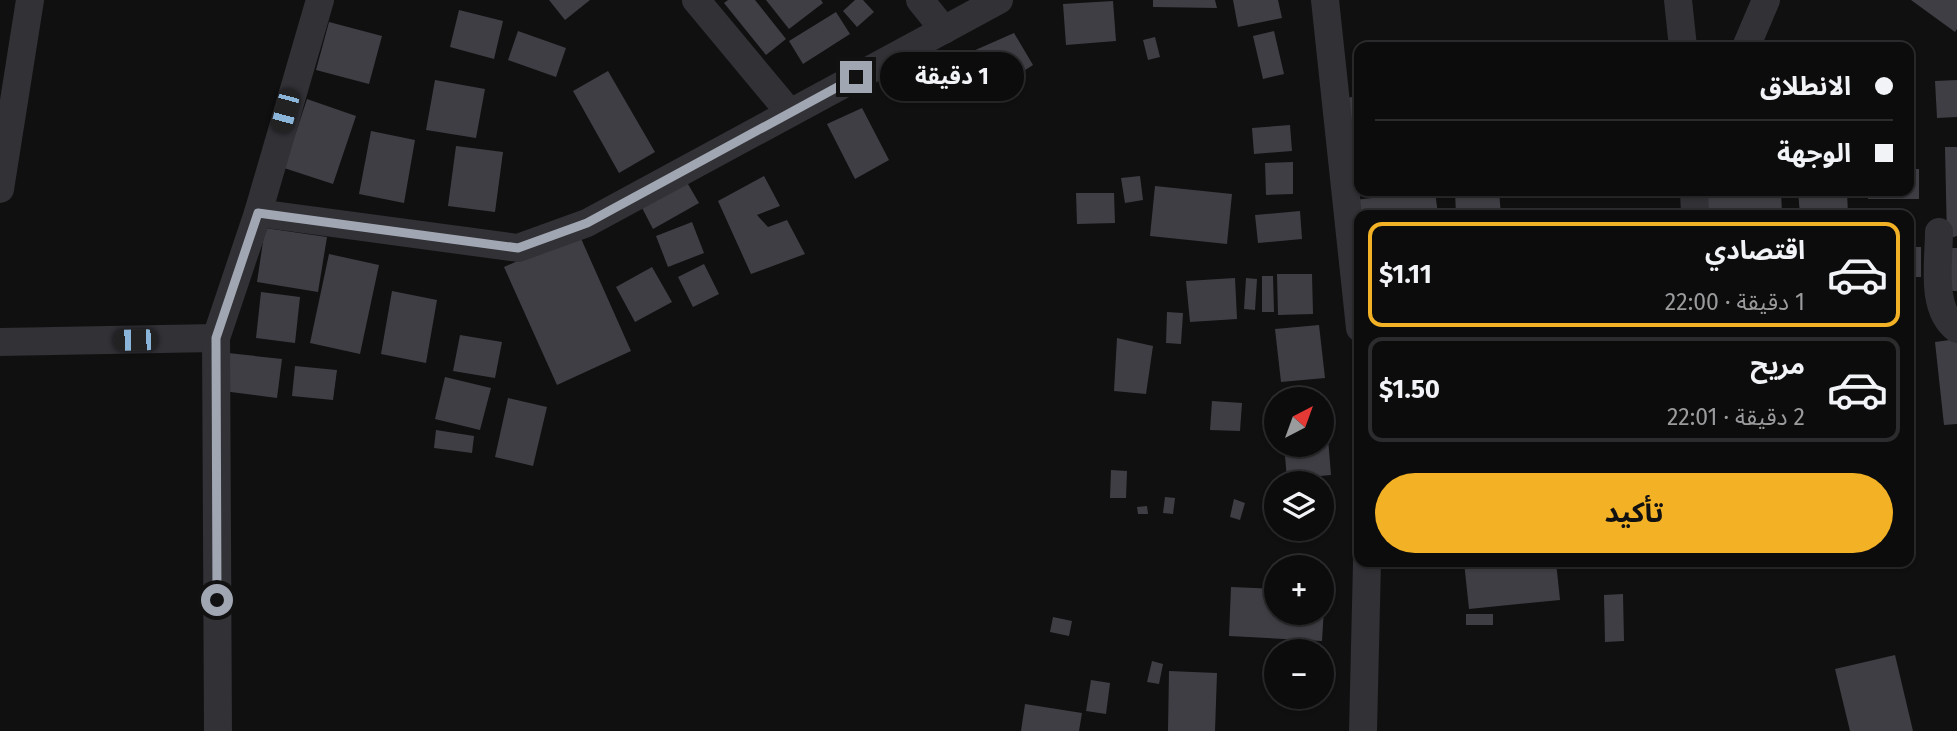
<!DOCTYPE html>
<html lang="ar">
<head>
<meta charset="utf-8">
<style>
	body { margin:0; font-family:"Fira Sans","Noto Sans Arabic",sans-serif; background:#151516; color:#f1f3f6; direction:rtl; height:100vh; display:flex; flex-direction:column; font-size:26px; white-space:nowrap }
	* { box-sizing:border-box; margin:0 }
	p { font-size:23px; color:#9a9b9d }
	.icon { flex:none; width:38px; height:38px; fill:none; stroke:currentColor; stroke-width:2; stroke-linecap:round; stroke-linejoin:round }
	.map { position:relative; flex:1; overflow:hidden; direction:ltr }
	.side { position:absolute; left:1354px; top:210px; width:560px; height:357px; display:flex; flex-direction:column; background:#0c0c0d; border-radius:14px; box-shadow:0 2px 5px #0004,0 0 0 2px #2c2c2e; direction:rtl }
	.side>* { flex:none }
	.guide { position:absolute; left:1354px; top:42px; width:560px; height:154px; border-radius:14px; box-shadow:0 2px 5px #0004,0 0 0 2px #2c2c2e; direction:rtl; display:grid; align-content:center; height:154px; padding:0 21px; background:#0c0c0d }
	.needle { width:46px; rotate:41deg }
	.controls { position:absolute; left:1264px; top:387px; display:grid; gap:14px }
	.controls a { display:grid; place-items:center; width:70px; height:70px; border-radius:50%; background:#0c0c0d; box-shadow:0 2px 5px #0004,0 0 0 2px #2c2c2e; font-size:35px }
	.end { position:absolute; width:32px; height:32px; margin:-16px; border:9px solid #a0a6b2; background:#111; box-shadow:0 0 0 4px #111 }
	.from { border-radius:50% }
	.bubble { position:absolute; height:49px; border-radius:24px; background:#0c0c0d; box-shadow:0 2px 5px #0004,0 0 0 2px #2c2c2e; font-size:23px; font-weight:700; line-height:49px; text-align:center; direction:rtl }
	.car { position:absolute; width:21px; height:42px; margin:-21px -10px; border-radius:9px; box-shadow:0 0 5px 2px #0007; background:linear-gradient(#222 24%,#8ab4d8 0 40%,#222 0 76%,#8ab4d8 0 86%,#222 0) }
	.guide b { display:flex; align-items:center; gap:24px; height:66px; font-size:26px }
	.guide b+b { border-top:2px solid #2c2c2e }
	.guide i { width:18px; height:18px; background:#f1f3f6 }
	ul { padding:12px 0 0; list-style:none }
	li { display:flex; align-items:center; gap:21px; height:105px; margin:0 14px 10px; padding:0 7px; border:4px solid #2c2c2e; border-radius:14px }
	li div { flex:1 }
	li b { display:block; font-size:26px }
	li em { font-style:normal; font-weight:700 }
	li.current { border-color:#f3b125 }
	li>.icon { width:63px; height:63px; stroke-width:1.5 }
	.primary-button { display:flex; gap:14px; margin-top:auto; padding:14px 21px }
	.primary-button a { flex:1; height:80px; border-radius:42px; background:#f3b125; color:#111; font-size:28px; font-weight:700; line-height:80px; text-align:center }
	.map>svg:first-child { display:block }
</style>
</head>
<body>
<div class="map">
<svg width="1957" height="731" viewBox="0 0 1957 731">
	<rect width="100%" height="100%" fill="#101011"/>
	<!-- building -->
	<g fill="#3e3e44">
		<polygon points="549,0 590,0 565,20"/>
		<polygon points="728,0 755,0 786,39 766,55 724,3"/>
		<polygon points="766,0 821,0 823,3 789,29"/>
		<polygon points="855,0 863,0 874,12 857,27 843,11"/>
		<polygon points="1153,0 1215,0 1217,8 1153,7"/>
		<polygon points="1233,0 1278,0 1282,18 1238,27"/>
		<polygon points="1911,0 1957,0 1957,29 1955,32"/>
		<polygon points="1113,1 1116,41 1066,45 1063,4"/>
		<polygon points="459,10 503,21 494,59 450,47"/>
		<polygon points="836,12 850,34 803,64 789,41"/>
		<polygon points="329,22 382,36 369,84 316,70"/>
		<polygon points="518,31 566,48 556,77 508,60"/>
		<polygon points="1274,31 1284,74 1263,79 1253,36"/>
		<polygon points="1014,33 1033,65 977,101 955,59"/>
		<polygon points="1155,37 1160,57 1148,60 1143,40"/>
		<polygon points="1443,44 1443,47 1417,47 1417,45"/>
		<polygon points="608,71 655,152 619,173 573,91"/>
		<polygon points="435,80 485,89 476,138 426,130"/>
		<polygon points="1957,80 1957,117 1937,118 1935,81"/>
		<polygon points="1356,96 1360,118 1348,121 1343,99"/>
		<polygon points="307,99 356,116 333,184 284,168"/>
		<polygon points="862,108 889,160 855,179 827,124"/>
		<polygon points="1909,113 1916,113 1916,151 1909,150"/>
		<polygon points="1290,125 1292,151 1254,154 1252,128"/>
		<polygon points="371,131 415,140 404,203 359,194"/>
		<polygon points="456,146 503,152 495,212 448,206"/>
		<polygon points="1945,147 1957,147 1957,236 1947,239"/>
		<polygon points="1293,162 1293,194 1266,195 1265,163"/>
		<polygon points="1909,169 1919,169 1919,199 1868,199 1868,191 1909,191"/>
		<polygon points="764,176 780,206 757,215 768,227 787,220 805,254 751,274 718,201"/>
		<polygon points="1140,176 1143,200 1125,203 1121,178"/>
		<polygon points="685,179 699,203 653,229 640,204"/>
		<polygon points="1155,186 1232,194 1227,244 1150,236"/>
		<polygon points="1435,191 1438,215 1360,215 1354,200"/>
		<polygon points="1499,191 1501,215 1456,215 1455,192"/>
		<polygon points="1781,191 1782,215 1701,215 1701,193"/>
		<polygon points="1798,191 1847,191 1848,215 1800,215"/>
		<polygon points="1076,193 1114,193 1115,223 1077,224"/>
		<polygon points="1300,211 1302,239 1258,243 1255,215"/>
		<polygon points="692,222 704,253 668,267 656,236"/>
		<polygon points="265,228 327,237 318,292 257,282"/>
		<polygon points="579,234 631,351 557,385 504,267"/>
		<rect x="1909" y="247" width="12" height="30"/>
		<polygon points="1945,248 1957,248 1957,291 1946,291"/>
		<polygon points="329,254 379,265 360,354 310,343"/>
		<polygon points="704,264 719,294 693,307 678,277"/>
		<polygon points="652,267 672,302 635,322 616,287"/>
		<polygon points="1277,274 1312,274 1313,314 1278,315"/>
		<polygon points="1262,276 1273,276 1274,312 1262,312"/>
		<polygon points="1235,278 1237,319 1190,322 1186,281"/>
		<polygon points="1246,278 1257,279 1255,310 1244,309"/>
		<polygon points="392,291 437,300 426,363 381,354"/>
		<polygon points="261,292 300,297 295,343 256,338"/>
		<polygon points="1167,312 1183,313 1181,344 1166,343"/>
		<polygon points="1319,325 1325,378 1281,382 1275,329"/>
		<polygon points="460,335 502,342 495,378 453,371"/>
		<polygon points="1117,338 1153,346 1146,394 1114,391"/>
		<polygon points="1957,339 1957,424 1944,425 1935,342"/>
		<polygon points="228,353 282,359 277,398 223,391"/>
		<polygon points="295,366 337,370 333,400 292,396"/>
		<polygon points="445,377 491,388 480,430 435,419"/>
		<polygon points="508,398 547,407 533,466 495,457"/>
		<polygon points="1212,401 1242,403 1240,431 1210,430"/>
		<polygon points="1321,401 1325,401 1331,475 1287,479 1284,444 1321,444"/>
		<polygon points="436,430 474,436 472,453 434,448"/>
		<polygon points="1111,470 1127,471 1126,498 1110,498"/>
		<rect x="1321" y="485" width="9" height="13"/>
		<polygon points="1165,497 1175,498 1173,514 1163,513"/>
		<polygon points="1234,499 1245,503 1240,520 1230,517"/>
		<polygon points="1147,506 1148,514 1138,514 1137,507"/>
		<polygon points="1464,562 1556,562 1560,600 1469,609"/>
		<polygon points="1231,587 1276,589 1276,612 1321,612 1321,592 1325,592 1322,641 1229,636"/>
		<polygon points="1623,594 1624,641 1605,642 1604,595"/>
		<rect x="1466" y="614" width="27" height="11"/>
		<polygon points="1053,617 1072,621 1069,636 1050,632"/>
		<polygon points="1895,655 1913,731 1850,731 1835,669"/>
		<polygon points="1152,661 1163,664 1159,684 1147,682"/>
		<polygon points="1169,671 1217,673 1215,731 1168,731"/>
		<polygon points="1091,680 1110,683 1106,714 1086,711"/>
		<polygon points="1025,704 1082,713 1079,731 1021,731"/>
	</g>
	<g fill="none" stroke-linecap="round" stroke-linejoin="round">
		<!-- minor -->
		<g stroke="#313136" stroke-width="28">
			<polyline points="696,0 790,113"/>
			<polyline points="920,0 944,30"/>
			<polyline points="1325,0 1360,328"/>
			<polyline points="1678,0 1683,47"/>
			<polyline points="1746,47 1766,0"/>
			<polyline points="0,189 30,0"/>
			<polyline points="1694,191 1695,215"/>
			<polyline points="258,213 518,248 587,223 999,0"/>
			<path d="M1939 232C1939 262 1930 309 1957 329"/>
			<polyline points="0,342 216,338"/>
			<polyline points="218,731 216,338 258,213 320,0"/>
			<polyline points="1363,731 1367,562"/>
		</g>
	</g>
	<g fill="none" stroke-linecap="round" stroke-linejoin="round">
		<!-- route -->
		<polyline stroke="#a0a6b2" stroke-width="9" points="217,600 216,338 258,213 518,248 587,223 856,77"/>
	</g>
</svg>
<div class="controls">
<a><svg class="needle" viewBox="-14 -14 28 28"><path d="M0-13l5 13h-10z" fill="#e53935"/><path d="M0 13l5-13h-10z" fill="#9a9b9d"/></svg></a>
<a><svg class="icon" aria-label="layers" viewBox="0 0 24 24"><path d="M12 4l9 5-9 5-9-5zM3 14l9 5 9-5"/></svg></a>
<a>+</a>
<a>−</a>
</div>
<i class="end from" style="left:217px;top:600px"></i>
<i class="end" style="left:856px;top:77px"></i>
<div class="bubble" style="left:880px;top:52px;width:144px">1 دقيقة</div>
<i class="car" style="left:285px;top:111px;rotate:195deg"></i>
<i class="car" style="left:135px;top:340px;rotate:269deg"></i>
<div class="guide">
<b><i class="from"></i>الانطلاق</b>
<b><i></i>الوجهة</b>
</div>
<section class="side">
<ul>
<li class="current"><svg class="icon" aria-label="car" viewBox="0 0 24 24"><path d="M5 17H2v-5l4-1 3-4h7l3 4 3 1v5h-3M9 17h6M6 11h13"/><circle cx="7" cy="17" r="2"/><circle cx="17" cy="17" r="2"/></svg><div><b>اقتصادي</b><p>1 دقيقة · 22:00</p></div><em>$1.11</em></li>
<li><svg class="icon" aria-label="car" viewBox="0 0 24 24"><path d="M5 17H2v-5l4-1 3-4h7l3 4 3 1v5h-3M9 17h6M6 11h13"/><circle cx="7" cy="17" r="2"/><circle cx="17" cy="17" r="2"/></svg><div><b>مريح</b><p>2 دقيقة · 22:01</p></div><em>$1.50</em></li>
</ul>
<div class="primary-button"><a>تأكيد</a></div>
</section>
</div>
</body>
</html>
